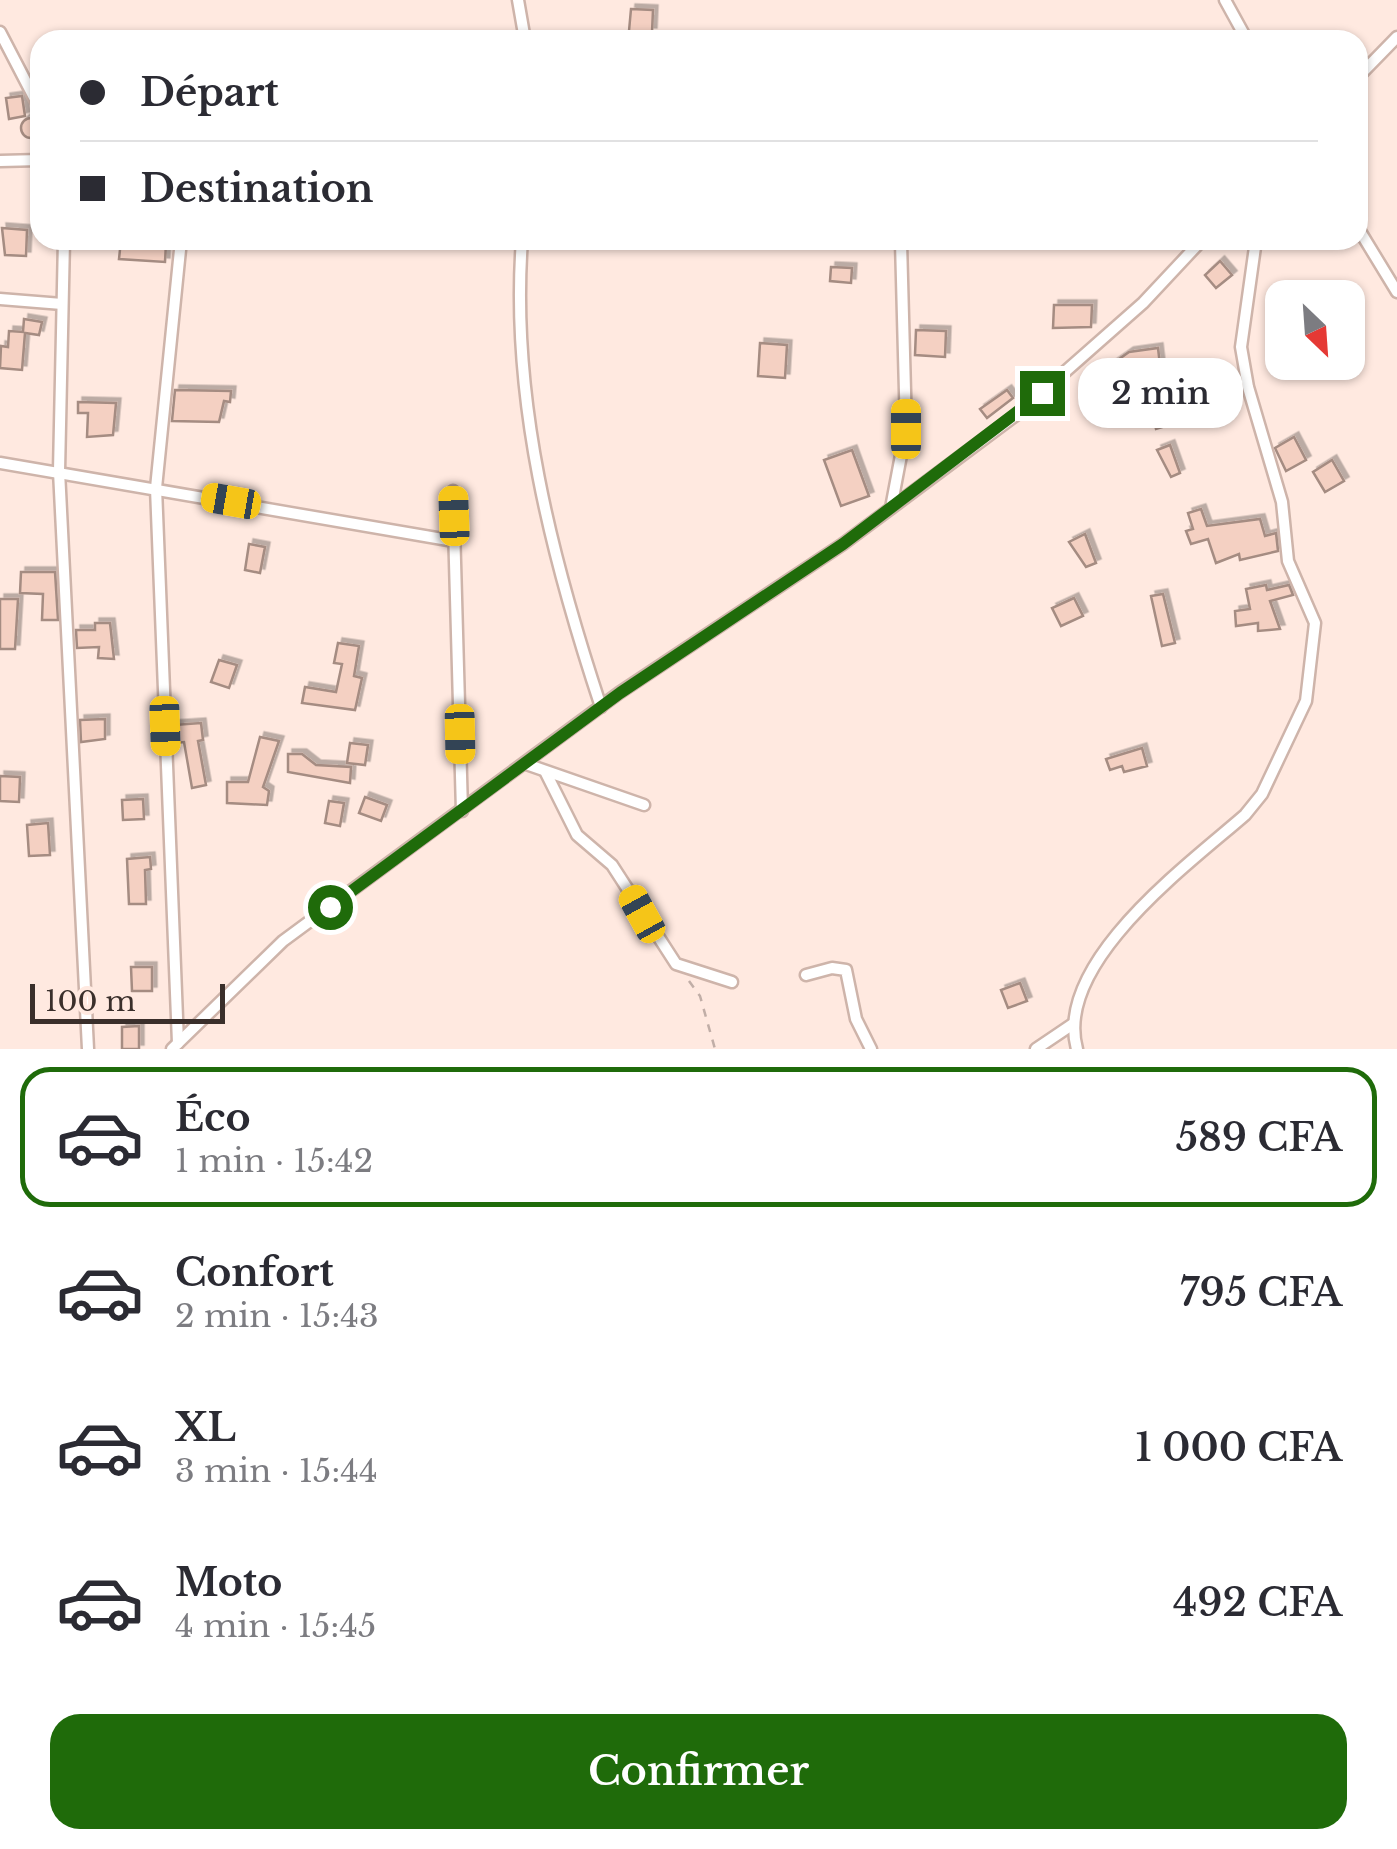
<!DOCTYPE html>
<html lang="fr">
<head>
<meta charset="utf-8">
<style>
	body { margin:0; font-family:"Libre Baskerville",serif; background:#f2f2f3; color:#2b2b33; height:100vh; display:flex; flex-direction:column; font-size:38px; white-space:nowrap }
	* { box-sizing:border-box; margin:0 }
	p { font-size:32px; color:#7c7c81 }
	.icon { flex:none; width:55px; height:55px; fill:none; stroke:currentColor; stroke-width:2; stroke-linecap:round; stroke-linejoin:round }
	.map { position:relative; height:1049px; overflow:hidden }
	.drawer { display:flex; flex-direction:column; background:#fff; flex:1 }
	.drawer>* { flex:none }
	.top-card { position:absolute; left:30px; top:30px; width:1338px; height:220px; border-radius:30px; box-shadow:0 2px 8px #0004; display:grid; align-content:center; height:220px; padding:0 50px; background:#fff }
	.needle { width:65px; rotate:155deg }
	.buttons { position:absolute; left:1265px; top:280px; display:grid; gap:20px }
	.buttons a { display:grid; place-items:center; width:100px; height:100px; border-radius:20px; background:#fff; box-shadow:0 2px 8px #0004; font-size:50px }
	.scale { position:absolute; left:30px; bottom:25px; width:195px; box-sizing:border-box; padding-left:10px; border:5px solid #3a2f2b; border-top:0; font-size:28px; line-height:35px; white-space:nowrap; color:#3a2f2b; -webkit-text-stroke:8px #ffe9e0; paint-order:stroke }
	.end { position:absolute; width:45px; height:45px; margin:-22px; border:12px solid #1f6b0a; background:#fff; box-shadow:0 0 0 5px #fff }
	.from { border-radius:50% }
	.bubble { position:absolute; height:70px; border-radius:30px; background:#fff; box-shadow:0 2px 8px #0004; font-size:32px; font-weight:600; line-height:70px; text-align:center }
	.car { position:absolute; width:30px; height:60px; margin:-30px -15px; border-radius:12px; box-shadow:0 0 8px 2px #0007; background:linear-gradient(#f5c518 24%,#345 0 40%,#f5c518 0 76%,#345 0 86%,#f5c518 0) }
	.top-card b { display:flex; align-items:center; gap:35px; height:95px; font-size:38px }
	.top-card b+b { border-top:2px solid #e1e1e2 }
	.top-card i { width:25px; height:25px; background:#2b2b33 }
	ul { padding:18px 0 0; list-style:none }
	li { display:flex; align-items:center; gap:30px; height:140px; margin:0 20px 15px; padding:0 30px; border:5px solid transparent; border-radius:30px }
	li div { flex:1 }
	li b { display:block; font-size:38px }
	li em { font-style:normal; font-weight:600 }
	li.current { border-color:#1f6b0a }
	li>.icon { width:90px; height:90px; stroke-width:1.5 }
	.action { display:flex; gap:20px; margin-top:auto; padding:20px 50px }
	.action a { flex:1; height:115px; border-radius:30px; background:#1f6b0a; color:#fff; font-size:40px; font-weight:600; line-height:115px; text-align:center }
	.map>svg:first-child { display:block }
</style>
</head>
<body>
<div class="map">
<svg width="1397" height="1049" viewBox="0 0 1397 1049">
	<defs>
		<filter id="shadow"><feDropShadow dx="4.5" dy="-4.5" stdDeviation="0" flood-color="#0004"/></filter>
	</defs>
	<rect width="100%" height="100%" fill="#ffe9e0"/>
	<!-- building -->
	<g fill="#f4d0c2" stroke="#a58c82" stroke-width="2.5" filter="url(#shadow)">
		<polygon points="631,9 653,10 652,32 629,31"/>
		<polygon points="22,96 25,116 9,119 6,98"/>
		<circle cx="31" cy="128" r="10"/>
		<polygon points="2,228 27,230 26,256 5,255"/>
		<polygon points="121,240 166,243 165,262 119,259"/>
		<polygon points="1220,261 1232,275 1216,288 1205,275"/>
		<polygon points="831,267 852,268 851,283 830,281"/>
		<polygon points="1054,305 1092,305 1091,327 1053,328"/>
		<polygon points="24,319 42,322 39,335 25,333 22,370 0,368 1,346 8,347 9,331 23,332"/>
		<polygon points="916,330 946,331 945,357 915,355"/>
		<polygon points="760,343 787,345 785,378 758,376"/>
		<polygon points="1158,348 1160,365 1136,368 1145,385 1123,396 1108,367 1129,352"/>
		<polygon points="175,390 231,391 230,402 224,401 219,422 172,421"/>
		<polygon points="1007,390 1013,398 987,418 980,409"/>
		<polygon points="78,402 116,403 113,435 87,437 88,413 78,413"/>
		<polygon points="1172,407 1176,423 1156,429 1152,412"/>
		<polygon points="1294,437 1306,460 1286,471 1275,448"/>
		<polygon points="1170,445 1180,473 1171,477 1157,450"/>
		<polygon points="852,450 869,496 841,506 824,460"/>
		<polygon points="1332,460 1344,481 1325,492 1313,472"/>
		<polygon points="1201,509 1207,526 1260,519 1265,536 1276,533 1278,551 1240,560 1239,554 1216,563 1208,539 1191,544 1186,531 1193,529 1188,513"/>
		<polygon points="1085,534 1096,563 1086,567 1069,542"/>
		<polygon points="249,544 265,547 260,573 245,570"/>
		<polygon points="21,572 55,572 58,620 42,620 43,594 20,593"/>
		<polygon points="1266,585 1267,590 1289,585 1293,595 1270,601 1280,629 1258,631 1258,623 1236,626 1235,611 1250,609 1246,589"/>
		<polygon points="1163,594 1175,643 1162,646 1151,596"/>
		<polygon points="1074,598 1083,616 1061,626 1052,608"/>
		<polygon points="0,599 18,599 15,649 0,649"/>
		<polygon points="95,623 110,623 114,659 98,658 99,647 77,648 76,630 95,630"/>
		<polygon points="338,643 359,646 354,676 362,678 355,710 302,703 305,687 336,692 342,664 334,663"/>
		<polygon points="219,660 237,665 229,688 211,682"/>
		<polygon points="105,719 105,739 81,742 80,720"/>
		<polygon points="201,723 203,740 198,741 206,785 192,788 184,742 175,743 174,725"/>
		<polygon points="260,737 279,741 263,787 269,791 267,805 227,803 227,782 248,782"/>
		<polygon points="350,743 368,745 365,765 347,763"/>
		<polygon points="1142,748 1147,766 1124,772 1122,766 1110,770 1106,759"/>
		<polygon points="288,754 302,754 316,765 351,767 350,783 288,772"/>
		<polygon points="0,776 20,777 19,802 0,801"/>
		<polygon points="365,797 387,805 381,821 359,813"/>
		<polygon points="143,799 144,819 123,820 122,800"/>
		<polygon points="329,801 344,803 340,826 325,823"/>
		<polygon points="48,823 50,855 29,856 27,825"/>
		<polygon points="150,857 151,869 145,870 146,904 129,904 127,859"/>
		<polygon points="131,967 152,967 152,991 132,991"/>
		<polygon points="1020,983 1027,1001 1008,1008 1001,990"/>
		<polygon points="139,1026 139,1049 122,1049 122,1027"/>
	</g>
	<g fill="none" stroke-linecap="round" stroke-linejoin="round">
		<!-- minor casing -->
		<g stroke="#ceb4aa" stroke-width="15">
			<g id="minor">
				<polyline points="518,0 525,40"/>
				<polyline points="1225,0 1247,40"/>
				<polyline points="0,32 40,109"/>
				<polyline points="1358,77 1397,37"/>
				<polyline points="0,161 40,160"/>
				<polyline points="1358,228 1397,292"/>
				<polyline points="64,240 59,471 88,1049"/>
				<path d="M522 240C510 398 552 559 601 707"/>
				<polyline points="0,299 62,304"/>
				<polyline points="0,463 454,541"/>
				<polyline points="453,491 462,811"/>
				<polyline points="891,508 906,429 901,242"/>
				<polyline points="526,764 644,805"/>
				<polyline points="546,773 577,835 612,865 676,964 732,982"/>
				<polyline points="806,975 832,968 846,970 856,1019 871,1049"/>
				<polyline points="178,1043 156,488 181,240"/>
				<polyline points="172,1049 283,941 619,693 843,544 1016,415 1143,303 1202,240"/>
				<polyline points="1036,1049 1073,1024"/>
				<path d="M1077 1049C1053 963 1189 864 1245 815L1262 794 1306 701 1315 623 1288 561 1282 502 1248 387 1241 347 1256 240"/>
			</g>
		</g>
		<!-- path -->
		<polyline stroke="#c1aea7" stroke-width="2.5" stroke-dasharray="8 8" stroke-linecap="butt" points="689,981 700,996 715,1049"/>
		<!-- minor -->
		<use href="#minor" stroke="#fff" stroke-width="10"/>
	</g>
	<g fill="none" stroke-linecap="round" stroke-linejoin="round">
		<!-- route -->
		<polyline stroke="#1f6b0a" stroke-width="12" points="330,907 620,693 843,544 1042,393"/>
	</g>
</svg>
<div class="buttons">
<a><svg class="needle" viewBox="-14 -14 28 28"><path d="M0-13l5 13h-10z" fill="#e53935"/><path d="M0 13l5-13h-10z" fill="#7c7c81"/></svg></a>
</div>
<div class="scale">100 m</div>
<i class="end from" style="left:330px;top:907px"></i>
<i class="end" style="left:1042px;top:393px"></i>
<div class="bubble" style="left:1078px;top:358px;width:165px">2 min</div>
<i class="car" style="left:906px;top:429px;rotate:0deg"></i>
<i class="car" style="left:231px;top:501px;rotate:280deg"></i>
<i class="car" style="left:454px;top:516px;rotate:358deg"></i>
<i class="car" style="left:165px;top:726px;rotate:178deg"></i>
<i class="car" style="left:460px;top:734px;rotate:179deg"></i>
<i class="car" style="left:642px;top:914px;rotate:331deg"></i>
<div class="top-card">
<b><i class="from"></i>Départ</b>
<b><i></i>Destination</b>
</div>
</div>
<section class="drawer">
<ul>
<li class="current"><svg class="icon" aria-label="car" viewBox="0 0 24 24"><path d="M5 17H2v-5l4-1 3-4h7l3 4 3 1v5h-3M9 17h6M6 11h13"/><circle cx="7" cy="17" r="2"/><circle cx="17" cy="17" r="2"/></svg><div><b>Éco</b><p>1 min · 15:42</p></div><em>589 CFA</em></li>
<li><svg class="icon" aria-label="car" viewBox="0 0 24 24"><path d="M5 17H2v-5l4-1 3-4h7l3 4 3 1v5h-3M9 17h6M6 11h13"/><circle cx="7" cy="17" r="2"/><circle cx="17" cy="17" r="2"/></svg><div><b>Confort</b><p>2 min · 15:43</p></div><em>795 CFA</em></li>
<li><svg class="icon" aria-label="car" viewBox="0 0 24 24"><path d="M5 17H2v-5l4-1 3-4h7l3 4 3 1v5h-3M9 17h6M6 11h13"/><circle cx="7" cy="17" r="2"/><circle cx="17" cy="17" r="2"/></svg><div><b>XL</b><p>3 min · 15:44</p></div><em>1 000 CFA</em></li>
<li><svg class="icon" aria-label="car" viewBox="0 0 24 24"><path d="M5 17H2v-5l4-1 3-4h7l3 4 3 1v5h-3M9 17h6M6 11h13"/><circle cx="7" cy="17" r="2"/><circle cx="17" cy="17" r="2"/></svg><div><b>Moto</b><p>4 min · 15:45</p></div><em>492 CFA</em></li>
</ul>
<div class="action"><a>Confirmer</a></div>
</section>
</body>
</html>
